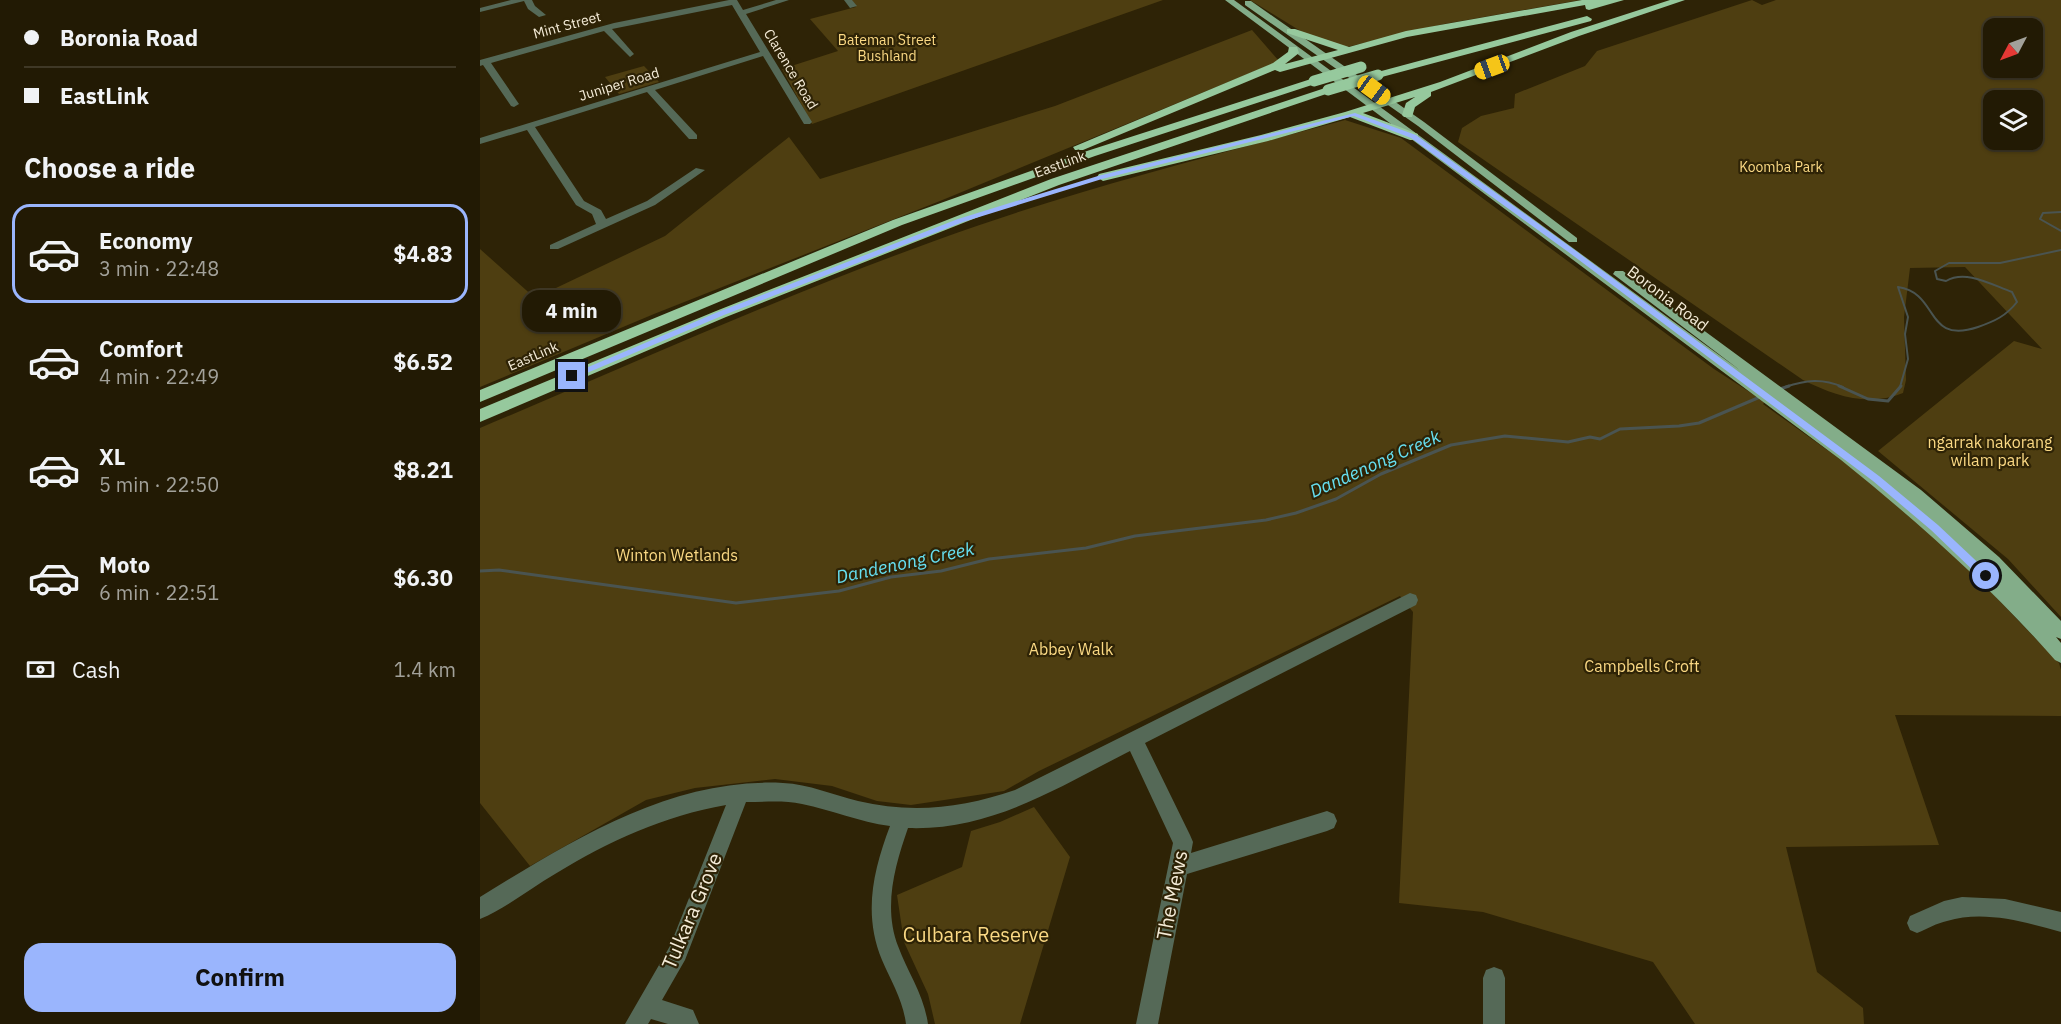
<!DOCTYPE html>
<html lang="en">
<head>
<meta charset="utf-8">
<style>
	body { margin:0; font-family:"IBM Plex Sans",sans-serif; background:#2a230e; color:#f1f3f6; height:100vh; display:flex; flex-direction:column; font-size:22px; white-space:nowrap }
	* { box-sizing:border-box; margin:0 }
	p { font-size:20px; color:#a2a19a }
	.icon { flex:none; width:33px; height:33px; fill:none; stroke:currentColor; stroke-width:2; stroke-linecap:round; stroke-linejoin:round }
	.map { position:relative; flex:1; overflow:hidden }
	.sheet { display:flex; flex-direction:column; background:#221a04; width:480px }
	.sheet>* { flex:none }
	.top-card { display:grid; align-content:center; height:132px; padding:0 24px; background:#221a04 }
	.needle { width:39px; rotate:229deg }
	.tools { position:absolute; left:1503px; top:18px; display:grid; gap:12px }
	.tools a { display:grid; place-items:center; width:60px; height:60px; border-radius:12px; background:#221a04; box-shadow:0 2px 4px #0004,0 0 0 2px #3f3826; font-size:30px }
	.end { position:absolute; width:27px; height:27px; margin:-14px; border:8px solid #9ab5fd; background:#111; box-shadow:0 0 0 3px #111 }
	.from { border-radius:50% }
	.bubble { position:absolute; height:42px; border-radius:18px; background:#221a04; box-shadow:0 2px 4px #0004,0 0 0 2px #3f3826; font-size:20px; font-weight:800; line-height:42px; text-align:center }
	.car { position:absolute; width:18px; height:36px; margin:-18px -9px; border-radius:8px; box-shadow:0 0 4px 2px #0007; background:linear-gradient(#f5c518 24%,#345 0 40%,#f5c518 0 76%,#345 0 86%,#f5c518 0) }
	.top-card b { display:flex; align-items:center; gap:21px; height:57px; font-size:22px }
	.top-card b+b { border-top:2px solid #3f3826 }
	.top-card i { width:15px; height:15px; background:#f1f3f6 }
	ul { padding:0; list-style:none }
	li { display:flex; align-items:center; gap:18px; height:99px; margin:0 12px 9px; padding:0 12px; border:3px solid transparent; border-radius:18px }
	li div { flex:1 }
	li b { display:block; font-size:22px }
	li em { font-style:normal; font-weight:800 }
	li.selected { border-color:#9ab5fd }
	li>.icon { width:54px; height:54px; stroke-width:1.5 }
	h2 { padding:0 24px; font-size:27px; line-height:72px }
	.pay { display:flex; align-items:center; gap:15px; height:66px; padding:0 24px; font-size:22px }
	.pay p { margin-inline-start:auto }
	.primary-button { display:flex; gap:12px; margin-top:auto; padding:12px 24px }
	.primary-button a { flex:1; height:69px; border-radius:18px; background:#9ab5fd; color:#111; font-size:24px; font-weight:800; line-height:69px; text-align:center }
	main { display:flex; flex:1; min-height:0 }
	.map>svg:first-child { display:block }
</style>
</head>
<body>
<main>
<section class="sheet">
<div class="top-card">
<b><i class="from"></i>Boronia Road</b>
<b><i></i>EastLink</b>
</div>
<h2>Choose a ride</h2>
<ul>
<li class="selected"><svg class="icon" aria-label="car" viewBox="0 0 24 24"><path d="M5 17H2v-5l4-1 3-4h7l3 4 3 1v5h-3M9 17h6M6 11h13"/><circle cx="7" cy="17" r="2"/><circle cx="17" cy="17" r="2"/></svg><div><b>Economy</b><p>3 min · 22:48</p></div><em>$4.83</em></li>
<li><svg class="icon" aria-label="car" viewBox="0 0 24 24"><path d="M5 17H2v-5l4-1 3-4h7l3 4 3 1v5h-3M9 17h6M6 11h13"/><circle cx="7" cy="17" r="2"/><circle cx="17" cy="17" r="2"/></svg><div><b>Comfort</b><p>4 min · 22:49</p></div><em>$6.52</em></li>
<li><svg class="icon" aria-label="car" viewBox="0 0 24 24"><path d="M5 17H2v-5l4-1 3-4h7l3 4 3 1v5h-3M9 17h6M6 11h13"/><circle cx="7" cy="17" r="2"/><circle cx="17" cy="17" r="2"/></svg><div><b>XL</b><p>5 min · 22:50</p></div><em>$8.21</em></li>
<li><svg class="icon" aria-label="car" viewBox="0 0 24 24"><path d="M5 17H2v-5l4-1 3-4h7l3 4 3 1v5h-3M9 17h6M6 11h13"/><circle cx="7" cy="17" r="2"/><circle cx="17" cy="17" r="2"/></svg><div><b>Moto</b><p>6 min · 22:51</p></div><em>$6.30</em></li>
</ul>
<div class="pay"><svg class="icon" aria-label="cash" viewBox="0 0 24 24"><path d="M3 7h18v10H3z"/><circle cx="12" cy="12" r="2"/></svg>Cash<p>1.4 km</p></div>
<div class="primary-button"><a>Confirm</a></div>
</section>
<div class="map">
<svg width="1581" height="1024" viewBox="0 0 1581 1024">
	<rect width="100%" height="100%" fill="#2e2306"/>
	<!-- green -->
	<g fill="#4e3e11" fill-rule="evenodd">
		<polygon points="370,0 683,0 332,124 302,69 358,51 330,19 376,7"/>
		<polygon points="770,0 1100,0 964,24 867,47 827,35"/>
		<path d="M1272 0 1282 5 1296 0H1581V617L1528 559 1398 451 1534 341 1562 349 1485 267 1430 268 1424 317 1426 380 1423 393C1388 407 1355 396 1323 380L978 142 982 128 1001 116 1034 108 1035 94 1105 66 1117 51ZM1514 28H1552V68H1514ZM1514 100H1552V140H1514Z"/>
		<polygon points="772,30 799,61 460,201 174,314 0,387 0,249 55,298 185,236 309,137 340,179 575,106"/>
		<polygon points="164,66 179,82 139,94 125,77"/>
		<path d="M865 120 921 138 1234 369 1285 402 1283 404 1378 472 1467 546 1579 663 1581 670V716L1415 715 1459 845 1306 847 1337 972 1383 1008 1384 1024H1215L1173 962 1003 912 919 903 933 612 920 596 559 771 524 791 431 805 397 801 352 786 295 779 215 788 166 800 50 866 0 803V428C152 364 302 296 457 240 591 191 728 157 865 120Z"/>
		<polygon points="554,807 590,857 540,1024 455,1024 448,994 424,942 417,895 482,867 491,831 520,822"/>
	</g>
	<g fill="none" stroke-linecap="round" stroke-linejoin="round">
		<!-- stream-far1 -->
		<g stroke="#4a5451" stroke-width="2">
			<polyline points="1581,212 1563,213 1560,219 1581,231"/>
			<path d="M1305 387C1326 380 1342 378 1363 387"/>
			<path d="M1420 387 1428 359 1425 334 1428 317 1418 287C1460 293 1444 345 1498 327 1515 321 1526 316 1537 302L1532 292C1512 285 1486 269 1466 281L1457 279 1455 271 1469 263H1520L1581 250"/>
		</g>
		<!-- stream -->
		<g stroke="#4a5451" stroke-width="3">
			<polyline points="1359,386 1388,399 1408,401 1421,386"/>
			<polyline points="1300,389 1309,386"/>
			<polyline points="0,571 19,570 256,603 359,591 411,577 461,571 509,559 606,548 655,536 786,520 816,513 856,499 901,474 971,445 1025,436 1088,442 1110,437 1120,439 1140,429 1199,426 1219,423 1280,397"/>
		</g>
		<!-- minor -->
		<g fill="#556957" fill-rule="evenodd">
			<polygon points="31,0 52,0 55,6 66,15 59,17 48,9 44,1 0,12 0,8"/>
			<polygon points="249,0 257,0 263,10 296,0 309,0 266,14 332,122 330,124 324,124 283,56 175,90 217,135 217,139 209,139 167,92 55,127 104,201 121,210 126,219 167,201 216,168 225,170 175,205 78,249 70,249 70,245 116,224 112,214 96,205 47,130 0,144 0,138 280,52 252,5 132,29 154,54 150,57 124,31 11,63 39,104 34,107 31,106 3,65 0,66 0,60 134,23"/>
			<polygon points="364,0 372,0 377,6 370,8"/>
			<path d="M930 593 936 595 938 600 936 605 665 743 710 835 713 842 711 853 847 811 854 814 857 821 854 828 847 831 707 874 678 1024H656L693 843 650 751C579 787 511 831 428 828 415 865 403 907 418 946 428 973 444 995 448 1024H426C423 1000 411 981 402 960 383 914 393 871 410 826 379 822 352 810 322 804 304 800 285 802 266 802L205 960 182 1000 213 1010 219 1024H188L171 1019 168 1024H145L190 946 246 805C184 816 129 841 75 874 51 888 26 908 0 919V897C91 841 191 777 303 783 329 784 353 795 378 801 432 814 483 808 535 790Z"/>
			<path d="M1482 897 1525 899 1581 912V932C1545 922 1504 910 1467 921 1457 923 1447 929 1437 933L1430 930 1427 923 1430 916 1464 901Z"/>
			<polygon points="1014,967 1022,970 1025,978 1025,1024 1003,1024 1003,978 1006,970"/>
		</g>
		<!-- major -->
		<g fill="#83ad89" fill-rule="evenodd">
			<path d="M745 0H754L1261 371 1133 274 1135 271H1143L1441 490 1519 557 1581 621V639L1576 637 1581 643V663L1575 660C1510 586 1438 522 1361 460Z"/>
			<polygon points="765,1 771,1 944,122 1097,238 1097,242 1089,242 938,126 765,5"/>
		</g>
		<!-- highway -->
		<g fill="#96c99d" fill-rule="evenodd">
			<polygon points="1102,0 1144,0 1109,10 1106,9 1105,5 927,37 800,72 795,70 603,150 595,150 593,147 793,63 808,52 809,47 817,47 819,53 805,64 858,50 807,33 807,29 815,29 869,47 926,31"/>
			<polygon points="1190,0 1205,0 1099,36 951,92 951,96 935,107 932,117 924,117 922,115 926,103 935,97 883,113 938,134 938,140 930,140 870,117 788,141 623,181 617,177 619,174 781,135 865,112 960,82 1091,32"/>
			<polygon points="1107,16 1112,19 1111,21 898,78 893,75 894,73"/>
			<polygon points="834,78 839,81 838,83 615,156 422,225 0,402 0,390 413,220 607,151"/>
			<polygon points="848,87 854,90 852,92 579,185 246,317 0,422 0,409 236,311 571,179"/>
		</g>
		<!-- highway-bridge -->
		<g stroke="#96c99d" stroke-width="11">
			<polyline points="834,81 881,67"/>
			<polyline points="848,90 898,75"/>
		</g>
	</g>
	<!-- route -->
	<polygon fill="#9ab5fd" points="875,113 936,135 1096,251 1399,476 1458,525 1509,573 1509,579 1502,579 1451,530 1393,481 1091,254 931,138 874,116 622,179 483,222 244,315 95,378 87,376 238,312 478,219 618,176"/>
	<g text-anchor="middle" stroke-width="4.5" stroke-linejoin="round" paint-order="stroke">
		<!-- far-street labels -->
		<g font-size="14" fill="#f5ecd8" stroke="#2e2306">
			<text transform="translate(87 25) rotate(-15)" y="5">Mint Street</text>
			<text transform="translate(311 69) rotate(59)" y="5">Clarence Road</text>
			<text transform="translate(139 84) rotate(-17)" y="5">Juniper Road</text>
			<text transform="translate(580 164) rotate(-20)" y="5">EastLink</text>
			<text transform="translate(53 356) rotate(-23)" y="5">EastLink</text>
		</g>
		<!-- far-park labels -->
		<g font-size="14" fill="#fbd984" stroke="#2e2306">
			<text x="407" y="45">Bateman Street<tspan x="407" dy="16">Bushland</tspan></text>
			<text x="1301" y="172">Koomba Park</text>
		</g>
		<!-- street labels -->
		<g font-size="16" fill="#f5ecd8" stroke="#2e2306">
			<text transform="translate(1188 298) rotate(37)" y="6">Boronia Road</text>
		</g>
		<!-- park labels -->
		<g font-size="16" fill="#fbd984" stroke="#2e2306">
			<text x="1510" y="448">ngarrak nakorang<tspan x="1510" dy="18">wilam park</tspan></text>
			<text x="197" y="561">Winton Wetlands</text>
			<text x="591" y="655">Abbey Walk</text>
			<text x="1162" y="672">Campbells Croft</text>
		</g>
		<!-- water labels -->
		<g font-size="18" font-style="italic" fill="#66e0f2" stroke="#2e2306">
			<text transform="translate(895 464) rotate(-24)" y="6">Dandenong Creek</text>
			<text transform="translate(425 563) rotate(-12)" y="6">Dandenong Creek</text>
		</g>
		<!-- near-street labels -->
		<g font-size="20" fill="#f5ecd8" stroke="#2e2306">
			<text transform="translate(692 895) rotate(-79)" y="7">The Mews</text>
			<text transform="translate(212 911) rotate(-67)" y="7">Tulkara Grove</text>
		</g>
		<!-- near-park labels -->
		<g font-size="20" fill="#fbd984" stroke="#2e2306">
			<text x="496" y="942">Culbara Reserve</text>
		</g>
	</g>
</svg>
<div class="tools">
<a><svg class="needle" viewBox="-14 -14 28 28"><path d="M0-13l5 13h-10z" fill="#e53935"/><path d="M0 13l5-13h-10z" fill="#a2a19a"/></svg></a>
<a><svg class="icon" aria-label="layers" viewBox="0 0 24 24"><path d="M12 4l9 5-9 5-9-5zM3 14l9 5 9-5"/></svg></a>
</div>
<i class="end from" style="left:1506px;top:576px"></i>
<i class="end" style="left:92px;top:376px"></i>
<div class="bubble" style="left:42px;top:290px;width:99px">4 min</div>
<i class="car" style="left:1012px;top:67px;rotate:250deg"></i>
<i class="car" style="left:894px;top:90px;rotate:126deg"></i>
</div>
</main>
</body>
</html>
